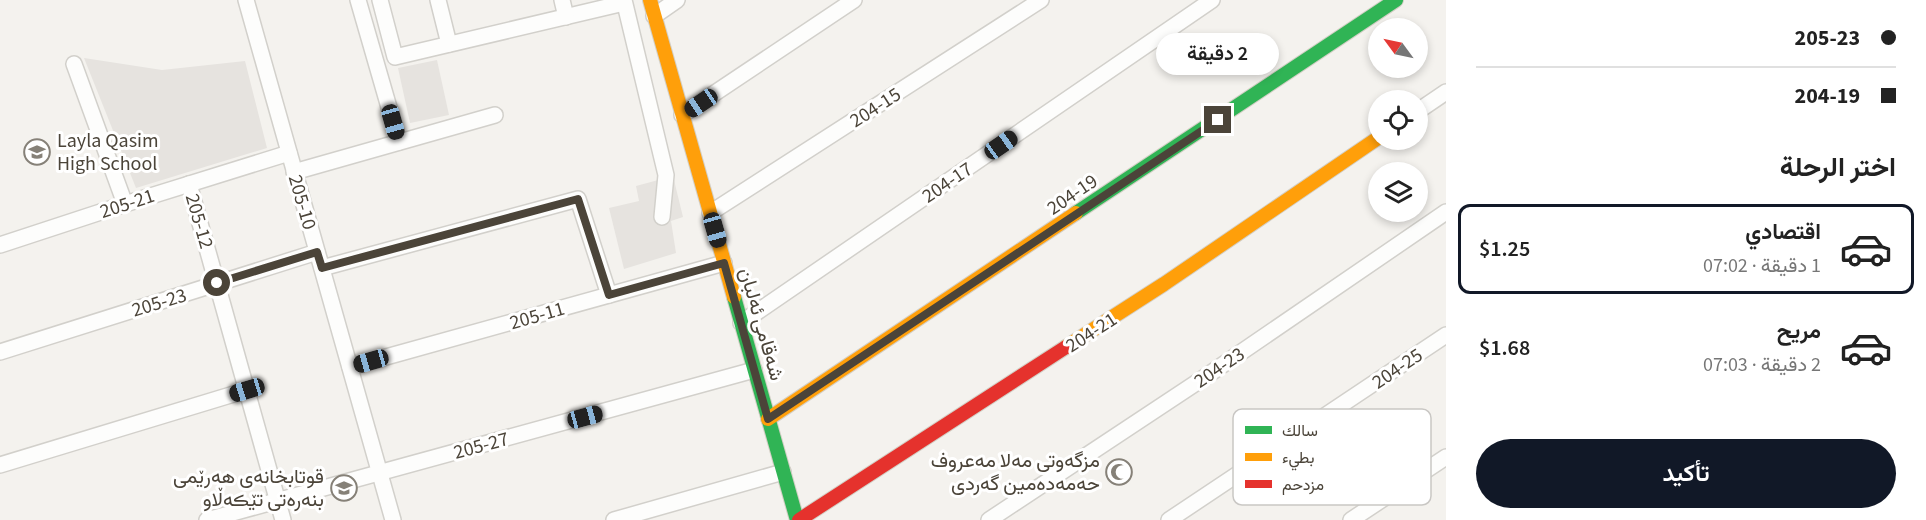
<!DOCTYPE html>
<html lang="ar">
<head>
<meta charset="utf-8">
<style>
	body { margin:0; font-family:"Source Sans 3",Vazirmatn,sans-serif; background:#f6f6f6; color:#222; direction:rtl; height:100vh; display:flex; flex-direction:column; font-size:22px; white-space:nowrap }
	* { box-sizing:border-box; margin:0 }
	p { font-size:20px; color:#767676 }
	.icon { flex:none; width:33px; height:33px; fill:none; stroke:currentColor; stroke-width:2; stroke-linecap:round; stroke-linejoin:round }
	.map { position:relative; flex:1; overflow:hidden; direction:ltr }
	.drawer { display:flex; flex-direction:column; background:#fff; width:480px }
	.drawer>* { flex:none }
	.top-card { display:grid; align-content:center; height:132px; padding:0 30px; background:#fff }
	.needle { width:39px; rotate:303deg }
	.buttons { position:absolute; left:1368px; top:18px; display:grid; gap:12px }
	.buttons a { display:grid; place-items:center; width:60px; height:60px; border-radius:50%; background:#fff; box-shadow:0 3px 9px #0003; font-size:30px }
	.end { position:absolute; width:27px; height:27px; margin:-14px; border:8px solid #4b4439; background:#fff; box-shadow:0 0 0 3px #fff }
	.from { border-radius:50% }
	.bubble { position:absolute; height:42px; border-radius:21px; background:#fff; box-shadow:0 3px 9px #0003; font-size:20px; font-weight:600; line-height:42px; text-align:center; direction:rtl }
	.car { position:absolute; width:18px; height:36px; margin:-18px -9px; border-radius:8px; box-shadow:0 0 4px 2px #0007; background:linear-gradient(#222 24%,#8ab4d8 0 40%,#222 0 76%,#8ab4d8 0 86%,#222 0) }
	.top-card b { display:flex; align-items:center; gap:21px; height:57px; font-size:22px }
	.top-card b+b { border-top:2px solid #e0e0e0 }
	.top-card i { width:15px; height:15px; background:#222 }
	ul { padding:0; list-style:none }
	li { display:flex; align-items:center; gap:18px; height:90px; margin:0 12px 9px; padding:0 18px; border:3px solid transparent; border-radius:12px }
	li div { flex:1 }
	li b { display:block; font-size:22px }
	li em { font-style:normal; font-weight:600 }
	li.current { border-color:#111827 }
	li>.icon { width:54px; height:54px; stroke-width:1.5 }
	h2 { padding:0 30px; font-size:27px; line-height:72px }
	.primary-button { display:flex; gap:12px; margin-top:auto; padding:12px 30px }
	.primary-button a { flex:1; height:69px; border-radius:36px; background:#111827; color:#fff; font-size:24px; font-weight:600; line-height:69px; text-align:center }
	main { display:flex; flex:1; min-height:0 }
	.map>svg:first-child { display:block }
</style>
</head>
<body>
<main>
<section class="drawer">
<div class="top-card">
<b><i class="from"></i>205-23</b>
<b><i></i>204-19</b>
</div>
<h2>اختر الرحلة</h2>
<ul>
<li class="current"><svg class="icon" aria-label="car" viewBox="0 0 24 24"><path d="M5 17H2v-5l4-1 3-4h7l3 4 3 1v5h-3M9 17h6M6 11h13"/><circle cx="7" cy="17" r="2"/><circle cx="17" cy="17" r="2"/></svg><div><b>اقتصادي</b><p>1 دقيقة · 07:02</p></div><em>$1.25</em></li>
<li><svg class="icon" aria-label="car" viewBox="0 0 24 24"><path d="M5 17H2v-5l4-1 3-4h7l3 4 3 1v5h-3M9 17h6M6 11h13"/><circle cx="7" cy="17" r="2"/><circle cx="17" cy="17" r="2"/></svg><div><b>مريح</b><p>2 دقيقة · 07:03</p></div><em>$1.68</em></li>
</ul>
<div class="primary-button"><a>تأكيد</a></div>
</section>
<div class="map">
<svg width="1446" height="520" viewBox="0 0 1446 520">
	<rect width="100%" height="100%" fill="#f4f2ee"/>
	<!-- parking -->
	<g fill="#e6e3df">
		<polygon points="84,58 162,70 245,61 267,148 136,188"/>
		<polygon points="437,60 449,115 410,123 398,68"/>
		<polygon points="673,176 683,217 671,221 676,253 624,269 609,208 639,201 636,186"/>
	</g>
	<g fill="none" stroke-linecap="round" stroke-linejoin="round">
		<!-- street casing -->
		<g stroke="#d2d0cb" stroke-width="18">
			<g id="street">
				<polyline points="246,0 393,520"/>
				<polyline points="358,0 399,142"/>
				<polyline points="380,0 395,57 624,3"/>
				<polyline points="438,0 449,44"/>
				<polyline points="562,0 566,17"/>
				<polyline points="624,0 666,175 662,217"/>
				<polyline points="654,16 677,0"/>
				<polyline points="74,64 125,204"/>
				<polyline points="1418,111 1446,92"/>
				<polyline points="682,115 854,0"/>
				<polyline points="294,172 495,115"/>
				<polyline points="189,184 283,520"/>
				<polyline points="710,213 1041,0"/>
				<polyline points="0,245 125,204 289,153"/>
				<polyline points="322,268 578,199 609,295"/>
				<polyline points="741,323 1212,0"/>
				<polyline points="0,352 317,252"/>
				<polyline points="350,367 724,263"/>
				<polyline points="0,465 247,390"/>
				<polyline points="207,520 754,370"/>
				<polyline points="614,520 783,472"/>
				<polyline points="989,520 1205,377 1446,212"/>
				<polyline points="1169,520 1446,335"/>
				<polyline points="1351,520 1446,457"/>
			</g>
		</g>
		<!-- fast casing -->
		<g stroke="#d3cfc5" stroke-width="16">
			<g id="fast">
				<polyline points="1076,213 1396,0"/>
				<polyline points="734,297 797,520"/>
			</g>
		</g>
		<!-- slow casing -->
		<g stroke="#d3cfc5" stroke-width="16">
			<g id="slow">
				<polyline points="650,0 734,297"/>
				<polyline points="1066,347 1164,284 1378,138"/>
				<polyline points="768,419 1076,213"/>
			</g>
		</g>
		<!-- jam casing -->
		<g stroke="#d3cfc5" stroke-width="16">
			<polyline id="jam" points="799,520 1066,347"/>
		</g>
		<!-- street -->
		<use href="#street" stroke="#fdfdfc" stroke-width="15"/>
		<!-- fast -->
		<use href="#fast" stroke="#30b455" stroke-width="14"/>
		<!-- slow -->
		<use href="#slow" stroke="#ff9f0a" stroke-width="14"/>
		<!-- jam -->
		<use href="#jam" stroke="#e5322d" stroke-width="14"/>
	</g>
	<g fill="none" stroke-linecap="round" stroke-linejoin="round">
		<!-- route -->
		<polyline stroke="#4b4439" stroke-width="8" points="217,283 317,252 322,268 578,199 609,295 724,263 768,419 1218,120"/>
	</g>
	<!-- icons -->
	<defs>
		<g id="school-ring" transform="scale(1.35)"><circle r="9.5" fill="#fff" stroke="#868178" stroke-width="1.5"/><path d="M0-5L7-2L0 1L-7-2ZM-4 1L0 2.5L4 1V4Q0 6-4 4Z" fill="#868178"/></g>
		<g id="mosque-ring" transform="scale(1.35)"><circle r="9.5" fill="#fff" stroke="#868178" stroke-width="1.5"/><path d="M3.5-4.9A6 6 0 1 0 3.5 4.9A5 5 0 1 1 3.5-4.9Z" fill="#868178"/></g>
	</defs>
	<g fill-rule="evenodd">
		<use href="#school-ring" x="37" y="152"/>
		<use href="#mosque-ring" x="1119" y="472"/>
		<use href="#school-ring" x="344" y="488"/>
	</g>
	<g text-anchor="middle" stroke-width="6" stroke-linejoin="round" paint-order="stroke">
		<!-- street labels -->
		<g font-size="20" fill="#4b4439" stroke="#fff">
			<text transform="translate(875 107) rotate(-33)" y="7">204-15</text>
			<text transform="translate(947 182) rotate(-34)" y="7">204-17</text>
			<text transform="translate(1072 194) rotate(-34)" y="7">204-19</text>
			<text transform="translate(303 202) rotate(74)" y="7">205-10</text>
			<text transform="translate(127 203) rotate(-18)" y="7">205-21</text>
			<text transform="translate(200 221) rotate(74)" y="7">205-12</text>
			<text transform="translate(159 302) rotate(-17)" y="7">205-23</text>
			<text transform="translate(537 315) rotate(-16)" y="7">205-11</text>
			<text transform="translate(762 324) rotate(74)" y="7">شەقامی ئەلبان</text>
			<text transform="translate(1091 332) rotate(-33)" y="7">204-21</text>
			<text transform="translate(1219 367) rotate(-34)" y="7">204-23</text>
			<text transform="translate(1397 368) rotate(-34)" y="7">204-25</text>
			<text transform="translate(481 445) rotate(-15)" y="7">205-27</text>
		</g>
		<!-- poi labels -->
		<g font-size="20" fill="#4b4439" stroke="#fff" text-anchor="end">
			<text x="57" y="147" text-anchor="start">Layla Qasim<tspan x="57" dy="23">High School</tspan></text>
			<text x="1100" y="467">مزگەوتی مەلا مەعروف<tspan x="1100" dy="23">حەمەدەمین گەردی</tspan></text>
			<text x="324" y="483">قوتابخانەی هەرێمی<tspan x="324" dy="23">بنەرەتی تێڪەڵاو</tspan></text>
		</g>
	</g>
	<!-- legend -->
	<rect x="1233" y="409" width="198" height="96" rx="9" fill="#fff" stroke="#c9c7c4" stroke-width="1.5"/>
	<rect x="1245" y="426" width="27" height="8" fill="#30b455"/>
	<rect x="1245" y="453" width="27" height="8" fill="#ff9f0a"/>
	<rect x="1245" y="480" width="27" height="8" fill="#e5322d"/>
	<g font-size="16" fill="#4b4439">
		<text x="1282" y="436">سالك</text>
		<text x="1282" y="463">بطيء</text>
		<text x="1282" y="490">مزدحم</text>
	</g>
</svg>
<div class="buttons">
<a><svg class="needle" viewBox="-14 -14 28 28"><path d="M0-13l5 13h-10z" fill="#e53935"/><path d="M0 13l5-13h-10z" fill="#767676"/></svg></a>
<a><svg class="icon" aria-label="locate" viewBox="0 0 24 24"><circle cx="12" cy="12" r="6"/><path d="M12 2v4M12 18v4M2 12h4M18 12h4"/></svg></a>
<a><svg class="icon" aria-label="layers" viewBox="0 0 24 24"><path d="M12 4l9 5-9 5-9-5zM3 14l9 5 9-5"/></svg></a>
</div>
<i class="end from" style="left:217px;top:283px"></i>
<i class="end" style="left:1218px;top:120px"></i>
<div class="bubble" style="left:1156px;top:33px;width:123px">2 دقيقة</div>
<i class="car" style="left:701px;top:103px;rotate:236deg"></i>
<i class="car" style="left:393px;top:122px;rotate:164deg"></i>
<i class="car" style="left:1001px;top:145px;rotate:55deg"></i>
<i class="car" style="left:715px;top:230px;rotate:164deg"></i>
<i class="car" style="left:371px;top:361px;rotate:254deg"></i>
<i class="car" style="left:247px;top:390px;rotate:253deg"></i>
<i class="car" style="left:585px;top:417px;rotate:75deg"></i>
</div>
</main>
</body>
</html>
